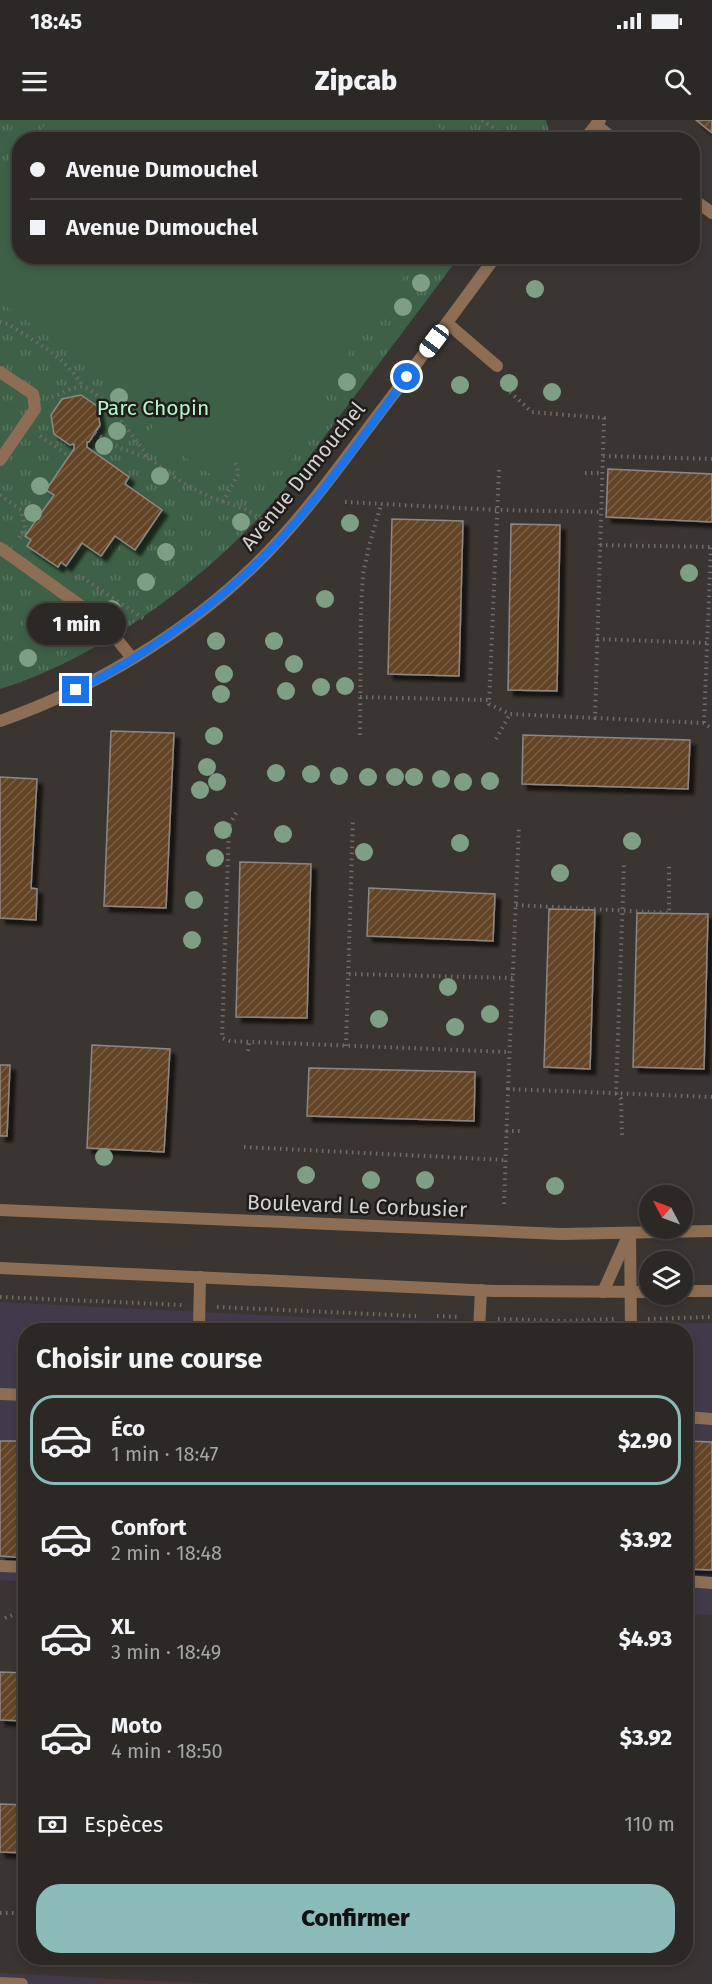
<!DOCTYPE html>
<html lang="fr">
<head>
<meta charset="utf-8">
<style>
	body { margin:0; font-family:"Fira Sans",sans-serif; background:#383432; color:#f1f3f6; height:100vh; display:flex; flex-direction:column; font-size:22px; white-space:nowrap }
	* { box-sizing:border-box; margin:0 }
	p { font-size:20px; color:#a6a6a7 }
	.icon { flex:none; width:33px; height:33px; fill:none; stroke:currentColor; stroke-width:2; stroke-linecap:round; stroke-linejoin:round }
	.map { position:relative; flex:1; overflow:hidden }
	.side { position:absolute; left:18px; top:1203px; width:675px; height:642px; display:flex; flex-direction:column; background:#2c2825; border-radius:24px; box-shadow:0 3px 9px #0003,0 0 0 2px #484442 }
	.side>* { flex:none }
	.hud { position:absolute; left:12px; top:12px; width:688px; height:132px; border-radius:24px; box-shadow:0 3px 9px #0003,0 0 0 2px #484442; display:grid; align-content:center; height:132px; padding:0 18px; background:#2c2825 }
	.needle { width:39px; rotate:311deg }
	.buttons { position:absolute; left:639px; top:1065px; display:grid; gap:12px }
	.buttons a { display:grid; place-items:center; width:54px; height:54px; border-radius:50%; background:#2c2825; box-shadow:0 3px 9px #0003,0 0 0 2px #484442; font-size:30px }
	.end { position:absolute; width:27px; height:27px; margin:-14px; border:8px solid #1a73e8; background:#fff; box-shadow:0 0 0 3px #fff }
	.from { border-radius:50% }
	.bubble { position:absolute; height:42px; border-radius:21px; background:#2c2825; box-shadow:0 3px 9px #0003,0 0 0 2px #484442; font-size:20px; font-weight:800; line-height:42px; text-align:center }
	.car { position:absolute; width:18px; height:36px; margin:-18px -9px; border-radius:8px; box-shadow:0 0 4px 2px #0007; background:linear-gradient(#fff 24%,#345 0 40%,#fff 0 76%,#345 0 86%,#fff 0) }
	.hud b { display:flex; align-items:center; gap:21px; height:57px; font-size:22px }
	.hud b+b { border-top:2px solid #484442 }
	.hud i { width:15px; height:15px; background:#f1f3f6 }
	ul { padding:0; list-style:none }
	li { display:flex; align-items:center; gap:18px; height:90px; margin:0 12px 9px; padding:0 6px; border:3px solid transparent; border-radius:24px }
	li div { flex:1 }
	li b { display:block; font-size:22px }
	li em { font-style:normal; font-weight:800 }
	li.on { border-color:#8bbbb9 }
	li>.icon { width:54px; height:54px; stroke-width:1.5 }
	h2 { padding:0 18px; font-size:27px; line-height:72px }
	.pay { display:flex; align-items:center; gap:15px; height:66px; padding:0 18px; font-size:22px }
	.pay p { margin-inline-start:auto }
	.cta { display:flex; gap:12px; margin-top:auto; padding:12px 18px }
	.cta a { flex:1; height:69px; border-radius:24px; background:#8bbbb9; color:#111; font-size:24px; font-weight:800; line-height:69px; text-align:center }
	.status { display:flex; justify-content:space-between; align-items:center; height:42px; padding:0 30px; background:#2c2825; direction:ltr }
	.status svg { height:16px; fill:currentColor }
	header { display:flex; justify-content:space-between; align-items:center; height:78px; padding:0 18px; background:#2c2825; font-size:27px; font-weight:800 }
	.map>svg:first-child { display:block }
</style>
</head>
<body>
<div class="status"><b>18:45</b><svg viewBox="0 0 49 12"><path d="M0 12V9h3v3zM5 12V6h3v6zM10 12V3h3v9zM15 12V0h3v12zM26 1h20v11H26zM47 4h2v5h-2z"/></svg></div>
<header><svg class="icon" aria-label="menu" viewBox="0 0 24 24"><path d="M4 6h16M4 12h16M4 18h16"/></svg>Zipcab<svg class="icon" aria-label="search" viewBox="0 0 24 24"><circle cx="10" cy="10" r="6"/><path d="M15 15l6 6"/></svg></header>
<div class="map">
<svg width="712" height="1864" viewBox="0 0 712 1864">
	<defs>
		<pattern id="grass-tufts" width="24" height="20" patternUnits="userSpaceOnUse" patternTransform="scale(1.5)"><rect width="24" height="20" fill="#3e6047"/><path d="M3 7l-1-3M5 7V3M7 7l1-3M15 17l-1-3M17 17v-4M19 17l1-3" fill="none" stroke="#597660"/></pattern>
		<pattern id="building-hatch" width="6" height="6" patternUnits="userSpaceOnUse" patternTransform="scale(1.5)"><rect width="6" height="6" fill="#644428"/><path d="M-1 1l2-2M0 6l6-6M5 7l2-2" fill="none" stroke="#795e46"/></pattern>
		<filter id="shadow"><feDropShadow dx="5.5" dy="5.5" stdDeviation="1.5" flood-color="#0009"/></filter>
	</defs>
	<rect width="100%" height="100%" fill="#3a3531"/>
	<!-- commercial -->
	<g fill="#403a4b">
		<polygon points="0,1182 340,1199 639,1204 712,1203 712,1495 686,1494 686,1210 26,1210 25,1462 0,1460"/>
		<polygon points="0,1853 97,1858 97,1864 0,1864"/>
	</g>
	<!-- industrial -->
	<polygon fill="#4c373a" points="97,1858 220,1864 97,1864"/>
	<!-- grass -->
	<path fill="url(#grass-tufts)" d="M0 0H546L549 12 547 20H20V136L459 137C420 189 381 241 342 293 317 326 294 360 266 390 198 465 97 539 0 569Z"/>
	<!-- pitch -->
	<g fill="#3e6047">
		<polygon points="49,0 428,0 455,19 34,19"/>
		<polygon points="19,38 20,136 418,137 313,281 326,292 285,349 224,363 148,313 161,295 0,182 0,64"/>
	</g>
	<!-- building -->
	<g fill="url(#building-hatch)" stroke="#8e8884" stroke-width="1.5" filter="url(#shadow)">
		<polygon points="696,0 712,0 712,13"/>
		<polygon points="81,275 97,286 100,305 89,322 87,322 87,327 129,357 125,364 162,390 135,430 115,416 101,436 82,423 66,446 61,442 58,447 27,426 31,420 25,416 54,375 46,370 74,329 74,324 70,325 54,314 51,295 62,279"/>
		<polygon points="608,349 712,354 712,402 606,397"/>
		<polygon points="392,399 463,401 459,556 388,554"/>
		<polygon points="511,404 560,405 557,571 508,570"/>
		<polygon points="111,611 174,613 166,788 104,786"/>
		<polygon points="523,615 690,620 688,669 522,664"/>
		<polygon points="0,657 37,659 31,768 37,769 36,800 0,798"/>
		<polygon points="240,742 311,744 307,898 236,897"/>
		<polygon points="369,768 495,774 493,821 367,816"/>
		<polygon points="549,789 595,790 590,949 544,947"/>
		<polygon points="637,793 708,794 704,949 633,947"/>
		<polygon points="92,925 170,929 164,1032 87,1028"/>
		<polygon points="0,945 10,945 7,1016 0,1016"/>
		<polygon points="309,948 475,952 474,1001 307,996"/>
		<polygon points="0,1321 26,1321 26,1438 0,1436"/>
		<polygon points="686,1321 712,1322 712,1450 686,1449"/>
		<polygon points="0,1552 26,1553 26,1601 0,1600"/>
		<polygon points="0,1684 26,1685 26,1733 0,1732"/>
	</g>
	<g fill="none" stroke-linecap="round" stroke-linejoin="round">
		<!-- path -->
		<g stroke="#706c68" stroke-width="4" stroke-dasharray="1.5 4.5" stroke-linecap="butt">
			<polyline points="482,0 510,20"/>
			<path d="M0 202 8 204C35 222 67 238 83 267"/>
			<polyline points="501,264 532,292 604,298 595,598 704,603 712,609"/>
			<path d="M52 277C61 274 74 266 83 267 100 270 136 321 147 335 164 351 185 365 206 375 226 385 244 384 261 400"/>
			<polyline points="95,313 118,327 148,338"/>
			<polyline points="40,316 69,336"/>
			<polyline points="603,336 712,339"/>
			<polyline points="499,350 489,584 510,594 595,598"/>
			<polyline points="585,353 602,353"/>
			<polyline points="0,375 21,390 25,409 19,418"/>
			<polyline points="223,382 239,353 235,342"/>
			<polyline points="345,382 497,390 601,392"/>
			<polyline points="600,425 712,427"/>
			<polyline points="76,457 83,458 144,499"/>
			<polyline points="597,519 707,523"/>
			<polyline points="360,577 489,580"/>
			<polyline points="704,603 711,427"/>
			<polyline points="360,615 361,489 363,454 369,426 381,385"/>
			<polyline points="496,619 510,594"/>
			<polyline points="236,693 229,706 222,918 230,921 508,932"/>
			<polyline points="516,785 669,793 669,744"/>
			<polyline points="349,854 513,858"/>
			<polyline points="346,926 353,698"/>
			<polyline points="248,931 249,922"/>
			<polyline points="508,969 519,706"/>
			<polyline points="506,1011 522,1011"/>
			<polyline points="622,1015 621,979 616,973 624,744"/>
			<polyline points="244,1027 505,1040"/>
			<polyline points="504,1084 508,969 712,977"/>
			<polyline points="0,1177 182,1185"/>
			<polyline points="217,1187 416,1196"/>
			<polyline points="437,1196 461,1197"/>
			<polyline points="498,1199 564,1201 614,1199"/>
			<polyline points="648,1199 712,1197"/>
			<polyline points="5,1498 18,1493 26,1493"/>
			<polyline points="0,1793 26,1793"/>
		</g>
		<!-- service -->
		<g stroke="#8d6e54" stroke-width="12">
			<polyline points="447,203 497,246"/>
			<polyline points="0,252 33,274 35,289 0,340"/>
			<polyline points="0,428 102,501 132,538"/>
			<polyline points="630,1113 631,1210"/>
			<polyline points="603,1172 628,1116"/>
			<polyline points="199,1210 200,1157"/>
			<polyline points="479,1210 481,1170"/>
			<polyline points="0,1274 26,1275"/>
			<polyline points="686,1297 712,1299"/>
			<polyline points="0,1446 26,1447"/>
			<polyline points="686,1461 712,1463"/>
			<polyline points="0,1863 22,1864"/>
		</g>
		<!-- minor -->
		<g stroke="#8d6e54" stroke-width="12">
			<polyline points="596,5 615,20"/>
			<polyline points="584,20 600,0"/>
			<polyline points="693,79 712,93"/>
			<path d="M0 601C94 568 184 514 255 445 296 405 331 358 365 312 409 254 453 195 496 136"/>
		</g>
		<!-- tertiary -->
		<g stroke="#8d6e54" stroke-width="12">
			<polyline points="0,1090 561,1114 712,1111"/>
			<polyline points="0,1148 494,1171 650,1172"/>
			<polyline points="682,1171 712,1171"/>
		</g>
	</g>
	<!-- trees -->
	<g fill="#7e9f83">
		<circle cx="421" cy="163" r="9"/>
		<circle cx="535" cy="169" r="9"/>
		<circle cx="403" cy="187" r="9"/>
		<circle cx="347" cy="262" r="9"/>
		<circle cx="509" cy="263" r="9"/>
		<circle cx="460" cy="265" r="9"/>
		<circle cx="552" cy="272" r="9"/>
		<circle cx="119" cy="277" r="9"/>
		<circle cx="117" cy="311" r="9"/>
		<circle cx="104" cy="326" r="9"/>
		<circle cx="160" cy="356" r="9"/>
		<circle cx="40" cy="366" r="9"/>
		<circle cx="33" cy="393" r="9"/>
		<circle cx="241" cy="402" r="9"/>
		<circle cx="350" cy="403" r="9"/>
		<circle cx="166" cy="432" r="9"/>
		<circle cx="689" cy="453" r="9"/>
		<circle cx="146" cy="462" r="9"/>
		<circle cx="325" cy="479" r="9"/>
		<circle cx="112" cy="489" r="9"/>
		<circle cx="38" cy="513" r="9"/>
		<circle cx="216" cy="521" r="9"/>
		<circle cx="274" cy="521" r="9"/>
		<circle cx="28" cy="538" r="9"/>
		<circle cx="294" cy="544" r="9"/>
		<circle cx="224" cy="554" r="9"/>
		<circle cx="345" cy="566" r="9"/>
		<circle cx="321" cy="567" r="9"/>
		<circle cx="286" cy="571" r="9"/>
		<circle cx="221" cy="574" r="9"/>
		<circle cx="214" cy="616" r="9"/>
		<circle cx="207" cy="647" r="9"/>
		<circle cx="276" cy="653" r="9"/>
		<circle cx="311" cy="654" r="9"/>
		<circle cx="339" cy="656" r="9"/>
		<circle cx="368" cy="657" r="9"/>
		<circle cx="395" cy="657" r="9"/>
		<circle cx="414" cy="657" r="9"/>
		<circle cx="441" cy="659" r="9"/>
		<circle cx="490" cy="661" r="9"/>
		<circle cx="217" cy="662" r="9"/>
		<circle cx="463" cy="662" r="9"/>
		<circle cx="200" cy="670" r="9"/>
		<circle cx="223" cy="710" r="9"/>
		<circle cx="283" cy="714" r="9"/>
		<circle cx="632" cy="721" r="9"/>
		<circle cx="460" cy="723" r="9"/>
		<circle cx="364" cy="732" r="9"/>
		<circle cx="215" cy="738" r="9"/>
		<circle cx="560" cy="753" r="9"/>
		<circle cx="194" cy="780" r="9"/>
		<circle cx="192" cy="820" r="9"/>
		<circle cx="448" cy="867" r="9"/>
		<circle cx="490" cy="894" r="9"/>
		<circle cx="379" cy="899" r="9"/>
		<circle cx="455" cy="907" r="9"/>
		<circle cx="104" cy="1037" r="9"/>
		<circle cx="306" cy="1055" r="9"/>
		<circle cx="371" cy="1060" r="9"/>
		<circle cx="425" cy="1060" r="9"/>
		<circle cx="555" cy="1066" r="9"/>
	</g>
	<g fill="none" stroke-linecap="round" stroke-linejoin="round">
		<!-- route -->
		<path stroke="#1a73e8" stroke-width="8" d="M76 570C143 538 223 480 274 426 323 374 364 314 407 257"/>
	</g>
	<g text-anchor="middle" stroke-width="5" stroke-linejoin="round" paint-order="stroke">
		<!-- park labels -->
		<g font-size="21" fill="#b6f5c6" stroke="#1f1d1b">
			<text x="153" y="295">Parc Chopin</text>
		</g>
		<!-- street labels -->
		<g font-size="21" fill="#d4d1ce" stroke="#1f1d1b">
			<text transform="translate(303 356) rotate(-51)" y="7">Avenue Dumouchel</text>
			<text transform="translate(357 1086) rotate(2)" y="7">Boulevard Le Corbusier</text>
		</g>
	</g>
</svg>
<div class="buttons">
<a><svg class="needle" viewBox="-14 -14 28 28"><path d="M0-13l5 13h-10z" fill="#e53935"/><path d="M0 13l5-13h-10z" fill="#a6a6a7"/></svg></a>
<a><svg class="icon" aria-label="layers" viewBox="0 0 24 24"><path d="M12 4l9 5-9 5-9-5zM3 14l9 5 9-5"/></svg></a>
</div>
<i class="end from" style="left:407px;top:257px"></i>
<i class="end" style="left:76px;top:570px"></i>
<div class="bubble" style="left:27px;top:483px;width:99px">1 min</div>
<i class="car" style="left:434px;top:221px;rotate:217deg"></i>
<div class="hud">
<b><i class="from"></i>Avenue Dumouchel</b>
<b><i></i>Avenue Dumouchel</b>
</div>
<section class="side">
<h2>Choisir une course</h2>
<ul>
<li class="on"><svg class="icon" aria-label="car" viewBox="0 0 24 24"><path d="M5 17H2v-5l4-1 3-4h7l3 4 3 1v5h-3M9 17h6M6 11h13"/><circle cx="7" cy="17" r="2"/><circle cx="17" cy="17" r="2"/></svg><div><b>Éco</b><p>1 min · 18:47</p></div><em>$2.90</em></li>
<li><svg class="icon" aria-label="car" viewBox="0 0 24 24"><path d="M5 17H2v-5l4-1 3-4h7l3 4 3 1v5h-3M9 17h6M6 11h13"/><circle cx="7" cy="17" r="2"/><circle cx="17" cy="17" r="2"/></svg><div><b>Confort</b><p>2 min · 18:48</p></div><em>$3.92</em></li>
<li><svg class="icon" aria-label="car" viewBox="0 0 24 24"><path d="M5 17H2v-5l4-1 3-4h7l3 4 3 1v5h-3M9 17h6M6 11h13"/><circle cx="7" cy="17" r="2"/><circle cx="17" cy="17" r="2"/></svg><div><b>XL</b><p>3 min · 18:49</p></div><em>$4.93</em></li>
<li><svg class="icon" aria-label="car" viewBox="0 0 24 24"><path d="M5 17H2v-5l4-1 3-4h7l3 4 3 1v5h-3M9 17h6M6 11h13"/><circle cx="7" cy="17" r="2"/><circle cx="17" cy="17" r="2"/></svg><div><b>Moto</b><p>4 min · 18:50</p></div><em>$3.92</em></li>
</ul>
<div class="pay"><svg class="icon" aria-label="cash" viewBox="0 0 24 24"><path d="M3 7h18v10H3z"/><circle cx="12" cy="12" r="2"/></svg>Espèces<p>110 m</p></div>
<div class="cta"><a>Confirmer</a></div>
</section>
</div>
</body>
</html>
